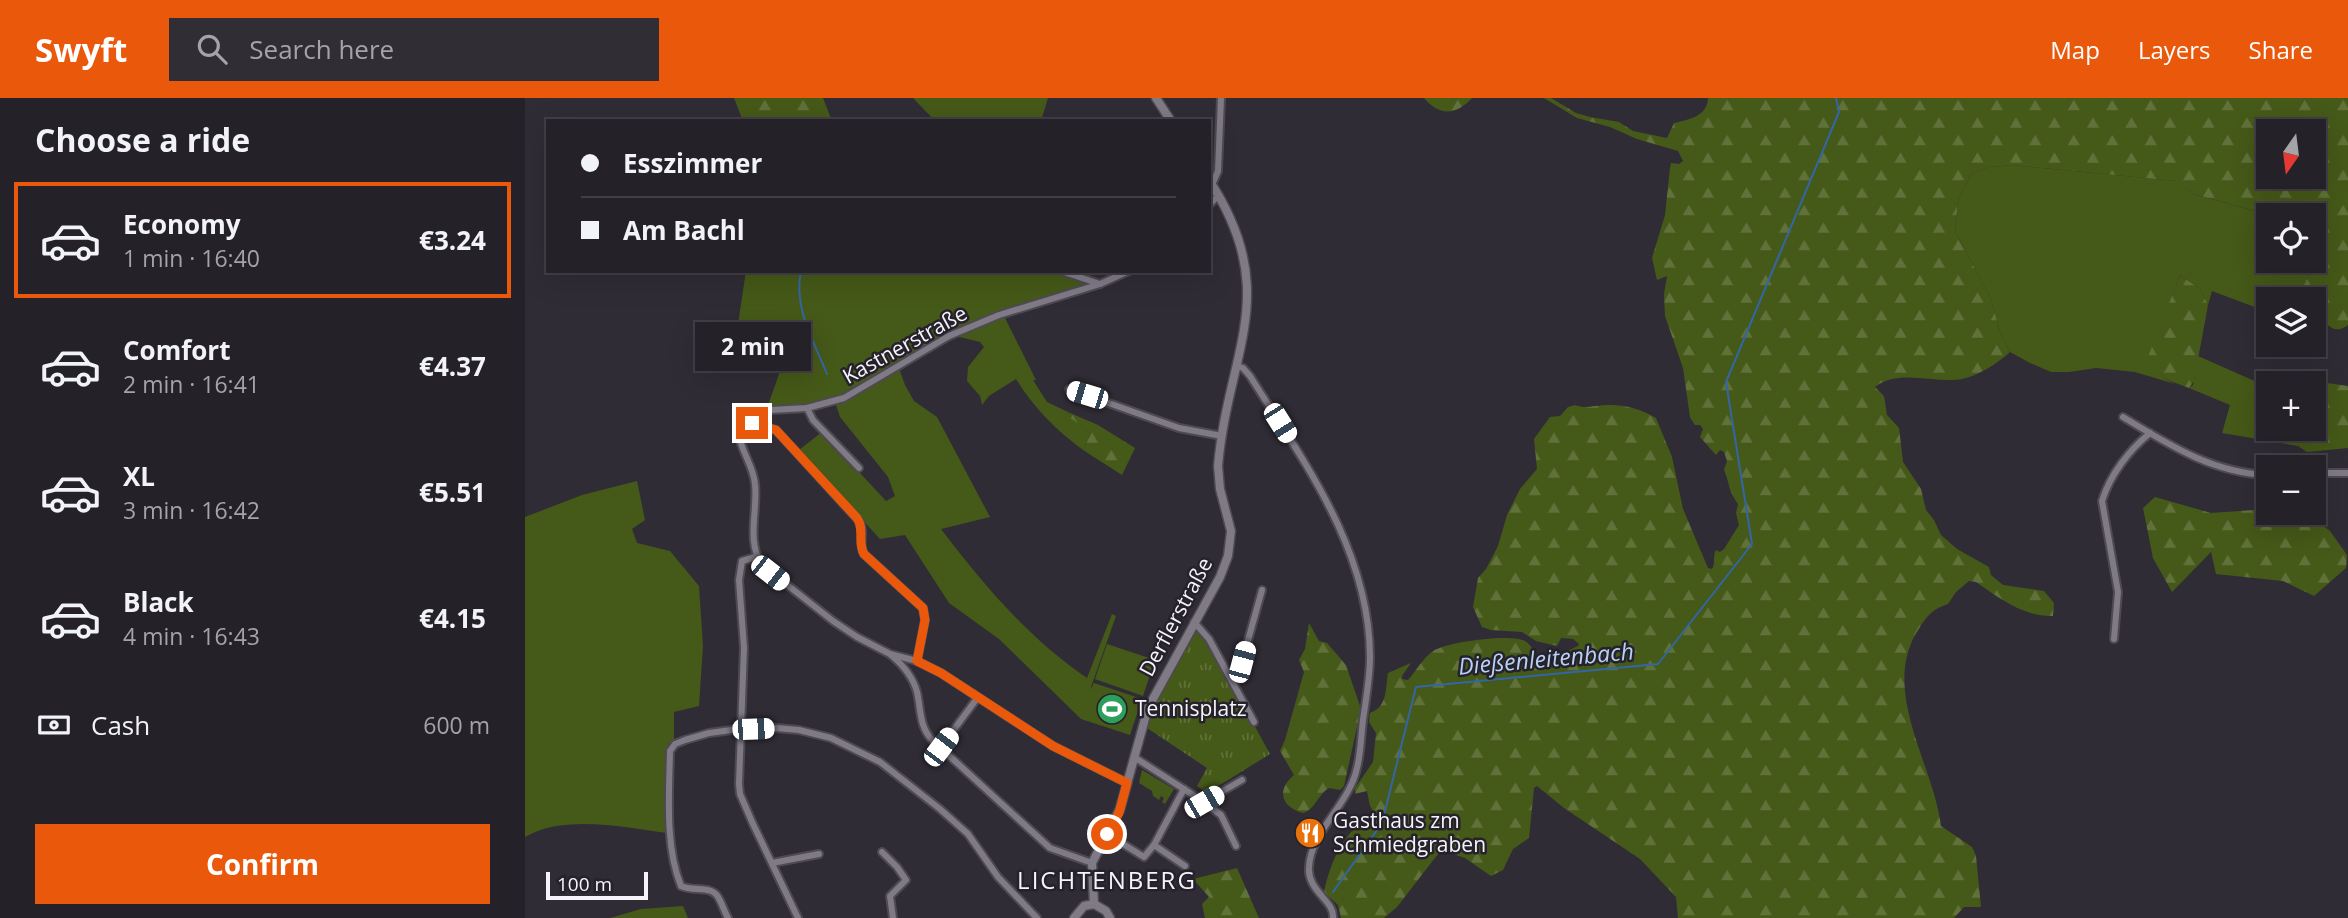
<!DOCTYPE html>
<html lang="en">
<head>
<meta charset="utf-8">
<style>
	body { margin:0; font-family:"Open Sans",sans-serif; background:#302e34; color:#f1f3f6; height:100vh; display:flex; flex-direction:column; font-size:26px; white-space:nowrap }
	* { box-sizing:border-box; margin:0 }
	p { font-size:23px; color:#a3a3a8 }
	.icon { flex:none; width:38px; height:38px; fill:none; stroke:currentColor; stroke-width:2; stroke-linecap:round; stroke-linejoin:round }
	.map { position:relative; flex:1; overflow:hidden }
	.sheet { display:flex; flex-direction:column; background:#242128; width:525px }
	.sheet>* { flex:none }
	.top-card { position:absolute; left:21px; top:21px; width:665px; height:154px; border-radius:0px; box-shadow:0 7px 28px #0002,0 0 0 2px #413e45; display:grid; align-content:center; height:154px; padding:0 35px; background:#242128 }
	.needle { width:46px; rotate:194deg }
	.tools { position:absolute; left:1731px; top:21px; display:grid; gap:14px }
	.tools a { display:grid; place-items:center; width:70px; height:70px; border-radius:0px; background:#242128; box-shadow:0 7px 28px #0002,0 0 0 2px #413e45; font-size:35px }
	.scale { position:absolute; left:21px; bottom:18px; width:102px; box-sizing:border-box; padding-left:7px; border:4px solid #f6f3fa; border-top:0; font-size:19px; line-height:24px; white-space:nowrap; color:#f6f3fa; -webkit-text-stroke:5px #26222b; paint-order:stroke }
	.end { position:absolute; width:32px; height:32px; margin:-16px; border:9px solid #ea580c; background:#fff; box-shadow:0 0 0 4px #fff }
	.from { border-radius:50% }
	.bubble { position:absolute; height:49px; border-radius:0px; background:#242128; box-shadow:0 7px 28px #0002,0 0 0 2px #413e45; font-size:23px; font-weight:700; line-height:49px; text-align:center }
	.car { position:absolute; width:21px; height:42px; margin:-21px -10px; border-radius:9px; box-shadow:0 0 5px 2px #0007; background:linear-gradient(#fff 24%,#345 0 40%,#fff 0 76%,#345 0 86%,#fff 0) }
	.top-card b { display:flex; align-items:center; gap:24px; height:66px; font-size:26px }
	.top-card b+b { border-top:2px solid #413e45 }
	.top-card i { width:18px; height:18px; background:#f1f3f6 }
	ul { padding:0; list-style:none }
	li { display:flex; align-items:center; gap:21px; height:116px; margin:0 14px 10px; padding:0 21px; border:4px solid transparent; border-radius:0px }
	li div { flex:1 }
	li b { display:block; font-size:26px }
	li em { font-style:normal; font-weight:700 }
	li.active { border-color:#ea580c }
	li>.icon { width:63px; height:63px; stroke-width:1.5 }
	h2 { padding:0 35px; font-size:32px; line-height:84px }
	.pay { display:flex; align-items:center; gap:18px; height:77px; padding:0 35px; font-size:26px }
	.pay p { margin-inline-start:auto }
	.primary-button { display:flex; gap:14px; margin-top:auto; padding:14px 35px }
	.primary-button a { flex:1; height:80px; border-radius:0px; background:#ea580c; color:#fff; font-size:28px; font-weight:700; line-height:80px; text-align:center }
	header { display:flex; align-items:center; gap:42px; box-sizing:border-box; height:98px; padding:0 35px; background:#ea580c; color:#fff }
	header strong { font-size:33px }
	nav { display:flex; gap:38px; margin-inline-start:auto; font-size:24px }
	.search { width:490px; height:63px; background:#302e34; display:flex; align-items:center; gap:18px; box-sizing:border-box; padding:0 24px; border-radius:0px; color:#a3a3a8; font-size:26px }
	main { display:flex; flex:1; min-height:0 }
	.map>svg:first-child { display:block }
</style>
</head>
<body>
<header>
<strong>Swyft</strong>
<div class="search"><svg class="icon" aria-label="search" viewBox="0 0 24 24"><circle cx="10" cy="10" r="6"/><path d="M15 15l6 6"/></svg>Search here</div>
<nav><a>Map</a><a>Layers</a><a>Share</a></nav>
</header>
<main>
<section class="sheet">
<h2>Choose a ride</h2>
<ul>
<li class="active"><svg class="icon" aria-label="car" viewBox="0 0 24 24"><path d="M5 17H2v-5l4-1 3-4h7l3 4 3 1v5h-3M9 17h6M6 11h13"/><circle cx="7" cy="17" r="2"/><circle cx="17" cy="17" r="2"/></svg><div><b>Economy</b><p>1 min · 16:40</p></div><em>€3.24</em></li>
<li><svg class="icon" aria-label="car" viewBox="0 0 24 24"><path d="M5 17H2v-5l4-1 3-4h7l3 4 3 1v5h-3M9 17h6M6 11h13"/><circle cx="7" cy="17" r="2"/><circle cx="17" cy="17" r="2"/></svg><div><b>Comfort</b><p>2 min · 16:41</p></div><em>€4.37</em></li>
<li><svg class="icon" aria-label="car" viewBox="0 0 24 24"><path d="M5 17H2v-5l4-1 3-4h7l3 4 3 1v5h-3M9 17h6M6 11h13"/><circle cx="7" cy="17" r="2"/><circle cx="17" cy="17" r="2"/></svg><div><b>XL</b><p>3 min · 16:42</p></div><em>€5.51</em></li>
<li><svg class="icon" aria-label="car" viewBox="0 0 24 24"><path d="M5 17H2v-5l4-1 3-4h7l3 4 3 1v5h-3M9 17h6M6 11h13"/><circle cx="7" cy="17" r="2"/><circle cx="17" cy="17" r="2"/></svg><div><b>Black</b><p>4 min · 16:43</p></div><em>€4.15</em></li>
</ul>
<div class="pay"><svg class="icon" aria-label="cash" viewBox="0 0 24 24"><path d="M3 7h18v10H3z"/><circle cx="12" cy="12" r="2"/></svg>Cash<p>600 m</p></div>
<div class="primary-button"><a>Confirm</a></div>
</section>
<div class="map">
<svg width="1823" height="820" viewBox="0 0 1823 820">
	<defs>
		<pattern id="forest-firs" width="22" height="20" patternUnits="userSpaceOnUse" patternTransform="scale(1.75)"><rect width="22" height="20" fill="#455918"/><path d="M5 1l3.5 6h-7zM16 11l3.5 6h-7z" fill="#60713a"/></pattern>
		<pattern id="park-tufts" width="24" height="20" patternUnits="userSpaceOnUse" patternTransform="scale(1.75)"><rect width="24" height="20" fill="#455918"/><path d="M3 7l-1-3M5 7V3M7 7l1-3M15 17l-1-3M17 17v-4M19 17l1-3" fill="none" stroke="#60713a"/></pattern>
	</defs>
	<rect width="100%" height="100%" fill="#302c35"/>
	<!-- grass -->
	<g fill="#455918">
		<polygon points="388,0 523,0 516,23 410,23"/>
		<path d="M1487 67 1652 83 1668 96 1745 117H1743V163H1785C1786 179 1778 189 1769 201H1743V214L1687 193 1683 207 1675 191 1655 177 1624 259 1640 281 1650 286 1610 274 1571 270 1544 274H1526L1505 265 1485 254 1476 237 1466 201 1430 133 1433 103 1447 75 1465 69Z"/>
		<polygon points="221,173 539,173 567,179 574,184 461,219 427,234 323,296 292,306 242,310 265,245 223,230 211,239"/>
		<path d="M479 218 511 282H508L522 304 545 315 541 316 566 335 558 352C531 332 508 309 491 281L464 298 457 307 455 298 442 283 443 269 459 249 455 244 431 238Z"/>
		<polygon points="1673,258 1743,289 1743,331 1781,331 1773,348 1697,335 1705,307 1664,290 1668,287"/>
		<path d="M376 269 375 273 380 287 389 303 412 319 465 419 416 431C458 486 504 541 562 580L587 516 591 518 565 592 569 585 617 601 605 637 556 621 474 541 424 505 380 437 355 441 274 352 297 334 361 403 370 398 363 379 315 319 311 307 336 294Z"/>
		<path d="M112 383 120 422 107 431 112 445 145 453 174 488 178 548 174 608 149 614V642L144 646 143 651 142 735C100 729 38 716 0 739V419L57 397Z"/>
		<polygon points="582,546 630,562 618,598 570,581"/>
		<polygon points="617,672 649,691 640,706 637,704 639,700 636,698 634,702 628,698 627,693 614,685"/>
		<polygon points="158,808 163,820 85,820 116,811"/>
	</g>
	<!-- forest -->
	<g fill="url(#forest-firs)" fill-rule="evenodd">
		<polygon points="209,0 298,0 307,23 218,23"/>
		<path d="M899 0H947C930 18 915 18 899 0Z"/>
		<path d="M1019 0H1026L1051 15 1065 19 1094 24 1108 33 1142 40 1149 25C1163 22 1183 18 1183 0H1823V227C1807 239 1803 223 1789 218L1788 201H1769C1778 189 1786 179 1785 163H1788V117L1742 116 1668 96 1651 83 1487 67 1465 69 1447 75 1433 103 1430 133 1466 201 1476 237 1485 254C1473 265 1455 277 1437 281 1411 286 1373 270 1350 289L1359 298 1362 317 1374 330 1378 364 1396 391 1401 412 1409 422 1416 437 1432 451 1464 469 1466 477 1478 487 1519 493 1529 505 1528 518C1499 519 1474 500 1451 484L1444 483 1431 494 1423 506C1410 510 1402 517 1395 529 1353 590 1408 664 1416 728L1447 749 1451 758 1456 809H1439L1429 820H1153L1151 799 1115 761 1039 710 1012 688 1009 690 1004 740 988 751 978 772 966 778 940 760 916 752 872 809 859 820H816L813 807 799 794C806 761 820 732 849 715L845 708 842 693 830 696V690L848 664 851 635 844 624 845 615C863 608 860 592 863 575L886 565 877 578V581L883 582C891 573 898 560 908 553 921 544 986 535 1000 543 1011 549 1011 569 1027 564L1030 559 1053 548 1054 546 1048 541 1036 540 1032 548 1011 543 997 534 966 532 957 529 948 509 953 480 961 471 973 448 982 417 995 391 1012 371 1009 341 1025 319 1035 318 1043 309 1050 307C1058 310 1062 309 1071 308 1093 305 1112 309 1131 320L1147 359 1158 411 1183 470 1187 471C1191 465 1187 458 1191 452L1195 454 1199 451 1214 427 1211 415 1213 406C1203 392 1205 386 1199 372L1202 363 1199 354 1195 352 1191 357 1175 339 1178 331 1175 327H1170L1165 319 1158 270 1140 218 1139 196 1142 178 1132 182 1127 160 1140 117 1145 70 1146 65 1154 66 1158 63 1153 53 1112 41 1085 29 1052 20ZM1788 33V79H1743V33Z"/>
		<polygon points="1655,177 1675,191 1683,207 1669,283 1664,290 1640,281 1623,259"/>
		<polygon points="1802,285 1823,288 1823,350 1782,354 1773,348 1781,331 1788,331 1789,293"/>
		<polygon points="545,315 573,327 610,350 597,377 558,352 566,335 540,316"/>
		<polygon points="1630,399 1686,415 1743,411 1743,415 1781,415 1805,433 1822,457 1821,470 1789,498 1758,483 1691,476 1686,454 1647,494 1628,460 1618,410"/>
		<path d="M784 525 794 543 802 545 821 567 836 611 819 688 815 692 804 690C793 696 791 711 778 715 756 709 751 692 769 677L755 653 760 642 779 574 774 562 780 551Z"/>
		<polygon points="712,770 734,820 680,820 677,806 684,799 668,781"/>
	</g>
	<!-- park -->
	<polygon fill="url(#park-tufts)" points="671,533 683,543 745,656 682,695 672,688 682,670 622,630 629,604"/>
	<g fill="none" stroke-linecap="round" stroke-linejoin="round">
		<!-- stream -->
		<g stroke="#3366a6" stroke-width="2">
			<path d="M276 173C268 210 289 243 302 276"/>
			<polyline points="808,794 857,725 891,589 1133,566 1227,446 1201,284 1314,14 1311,0"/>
		</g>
		<!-- minor casing -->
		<g stroke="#4d4a52" stroke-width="10">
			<g id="minor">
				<polyline points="687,87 693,73 696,0"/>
				<polyline points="684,107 694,97"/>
				<polyline points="536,173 575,186"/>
				<path d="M712 268 718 270 725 278C779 364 844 451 845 558 845 580 841 601 838 622 836 638 836 654 832 670 824 707 786 733 784 769 782 793 810 803 808 820"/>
				<polyline points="544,291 654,330 697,338"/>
				<polyline points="282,310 288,322 334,370"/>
				<path d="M216 317C206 343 228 362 230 386 233 413 221 443 237 467L308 523 332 539 365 556 392 563 416 575 528 648 602 685"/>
				<polyline points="216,317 228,313 282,310 319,300 424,238 474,217 575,186 604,173"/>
				<path d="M216 317 227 325 251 332 335 424C340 435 333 446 339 456L398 510 400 522 392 563"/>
				<path d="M1598 319C1644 347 1688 375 1743 377"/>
				<polyline points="1788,375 1823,375"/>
				<polyline points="231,459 217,463 214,482 219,550 214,686 215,696 228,726 273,820"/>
				<polyline points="669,524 684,541 729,624"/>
				<path d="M1589 541 1593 494 1577 403C1585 377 1604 352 1625 335"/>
				<path d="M366 557C378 567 388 579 392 594 396 611 394 628 407 642L525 750 567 765"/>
				<polyline points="704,576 714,573 717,564 737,492"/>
				<polyline points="416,649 453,599"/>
				<polyline points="609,659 679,704 696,717 711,748"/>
				<polyline points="659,691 629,747 660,768"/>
				<polyline points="679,704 717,682"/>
				<polyline points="582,736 619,759 629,747"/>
				<polyline points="357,754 372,769 381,782 365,798 368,820"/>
				<polyline points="247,765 294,756"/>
				<path d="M203 820C199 813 197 805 193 799 186 787 168 794 156 788 140 749 144 696 145 653L150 646 160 642 184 635 214 631 251 630 274 632 306 640 355 664 415 711 443 736 473 779 512 820"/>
			</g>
		</g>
		<!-- tertiary casing -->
		<g stroke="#4d4a52" stroke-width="11">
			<g id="tertiary">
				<polyline points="631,0 646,23"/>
				<path d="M569 806 567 765 595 711 623 610 695 479 703 458 706 433 695 391 693 368C703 253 758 195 684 82"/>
				<polyline points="569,806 581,813 585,820"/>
				<polyline points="549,820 559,808 569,806"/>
			</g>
		</g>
		<!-- minor -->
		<use href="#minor" stroke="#7f7a86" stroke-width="6"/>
		<!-- tertiary -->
		<use href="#tertiary" stroke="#7f7a86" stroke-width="8"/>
	</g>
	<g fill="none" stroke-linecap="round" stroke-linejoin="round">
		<!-- route -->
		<path stroke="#ea580c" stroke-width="9" d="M227 325 251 332 332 420C340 432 332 444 339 456L398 510 400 522 392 563 416 575 528 648 602 685 594 715 582 736"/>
	</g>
	<!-- icons -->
	<defs>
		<g id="stadium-disc" transform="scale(1.575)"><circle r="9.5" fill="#2e9e5b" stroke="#26222b"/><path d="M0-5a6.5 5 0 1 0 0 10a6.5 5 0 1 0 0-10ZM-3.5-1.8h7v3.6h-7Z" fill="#fff"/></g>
		<g id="restaurant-disc" transform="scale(1.575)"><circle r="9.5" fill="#e8710a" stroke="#26222b"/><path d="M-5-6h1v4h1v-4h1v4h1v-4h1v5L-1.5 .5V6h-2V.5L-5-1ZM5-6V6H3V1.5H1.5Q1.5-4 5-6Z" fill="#fff"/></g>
	</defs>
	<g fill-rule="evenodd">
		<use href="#stadium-disc" x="587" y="611"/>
		<use href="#restaurant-disc" x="785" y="735"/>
	</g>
	<g text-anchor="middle" stroke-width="5" stroke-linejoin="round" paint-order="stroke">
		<!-- street labels -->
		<g font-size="21" fill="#f6f3fa" stroke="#26222b">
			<text transform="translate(380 247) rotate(-29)" y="7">Kastnerstraße</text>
			<text transform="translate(651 519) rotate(-62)" y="7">Derflerstraße</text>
		</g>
		<!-- poi labels -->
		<g font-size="21" fill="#f6f3fa" stroke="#26222b" text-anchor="start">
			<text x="610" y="618">Tennisplatz</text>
			<text x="808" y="730">Gasthaus zm<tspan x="808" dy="24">Schmiedgraben</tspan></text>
		</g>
		<!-- water labels -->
		<g font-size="23" font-style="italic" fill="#b7d2f6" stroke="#26222b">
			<text transform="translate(1021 561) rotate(-5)" y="8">Dießenleitenbach</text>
		</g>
		<!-- quarter labels -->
		<g font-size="24" letter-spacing="2" fill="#f6f3fa" stroke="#26222b">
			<text x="582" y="791">LICHTENBERG</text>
		</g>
	</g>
</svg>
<div class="tools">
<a><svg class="needle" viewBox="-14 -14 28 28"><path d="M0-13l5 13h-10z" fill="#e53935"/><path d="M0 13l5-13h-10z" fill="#a3a3a8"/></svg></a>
<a><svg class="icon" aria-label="locate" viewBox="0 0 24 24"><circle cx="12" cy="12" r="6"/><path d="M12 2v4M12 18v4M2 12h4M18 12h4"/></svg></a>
<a><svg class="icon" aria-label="layers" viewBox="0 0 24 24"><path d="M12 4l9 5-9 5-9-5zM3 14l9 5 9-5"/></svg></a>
<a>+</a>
<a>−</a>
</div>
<div class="scale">100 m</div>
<i class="end from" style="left:582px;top:736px"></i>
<i class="end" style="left:227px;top:325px"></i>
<div class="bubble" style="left:170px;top:224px;width:116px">2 min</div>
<i class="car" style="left:562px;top:297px;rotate:287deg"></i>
<i class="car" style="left:755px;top:325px;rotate:148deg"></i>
<i class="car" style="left:245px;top:475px;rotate:128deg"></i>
<i class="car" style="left:717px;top:564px;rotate:15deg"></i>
<i class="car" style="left:228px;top:631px;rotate:88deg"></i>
<i class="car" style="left:416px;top:649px;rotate:37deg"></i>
<i class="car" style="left:679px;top:704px;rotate:60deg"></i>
<div class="top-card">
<b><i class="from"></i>Esszimmer</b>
<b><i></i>Am Bachl</b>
</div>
</div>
</main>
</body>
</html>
